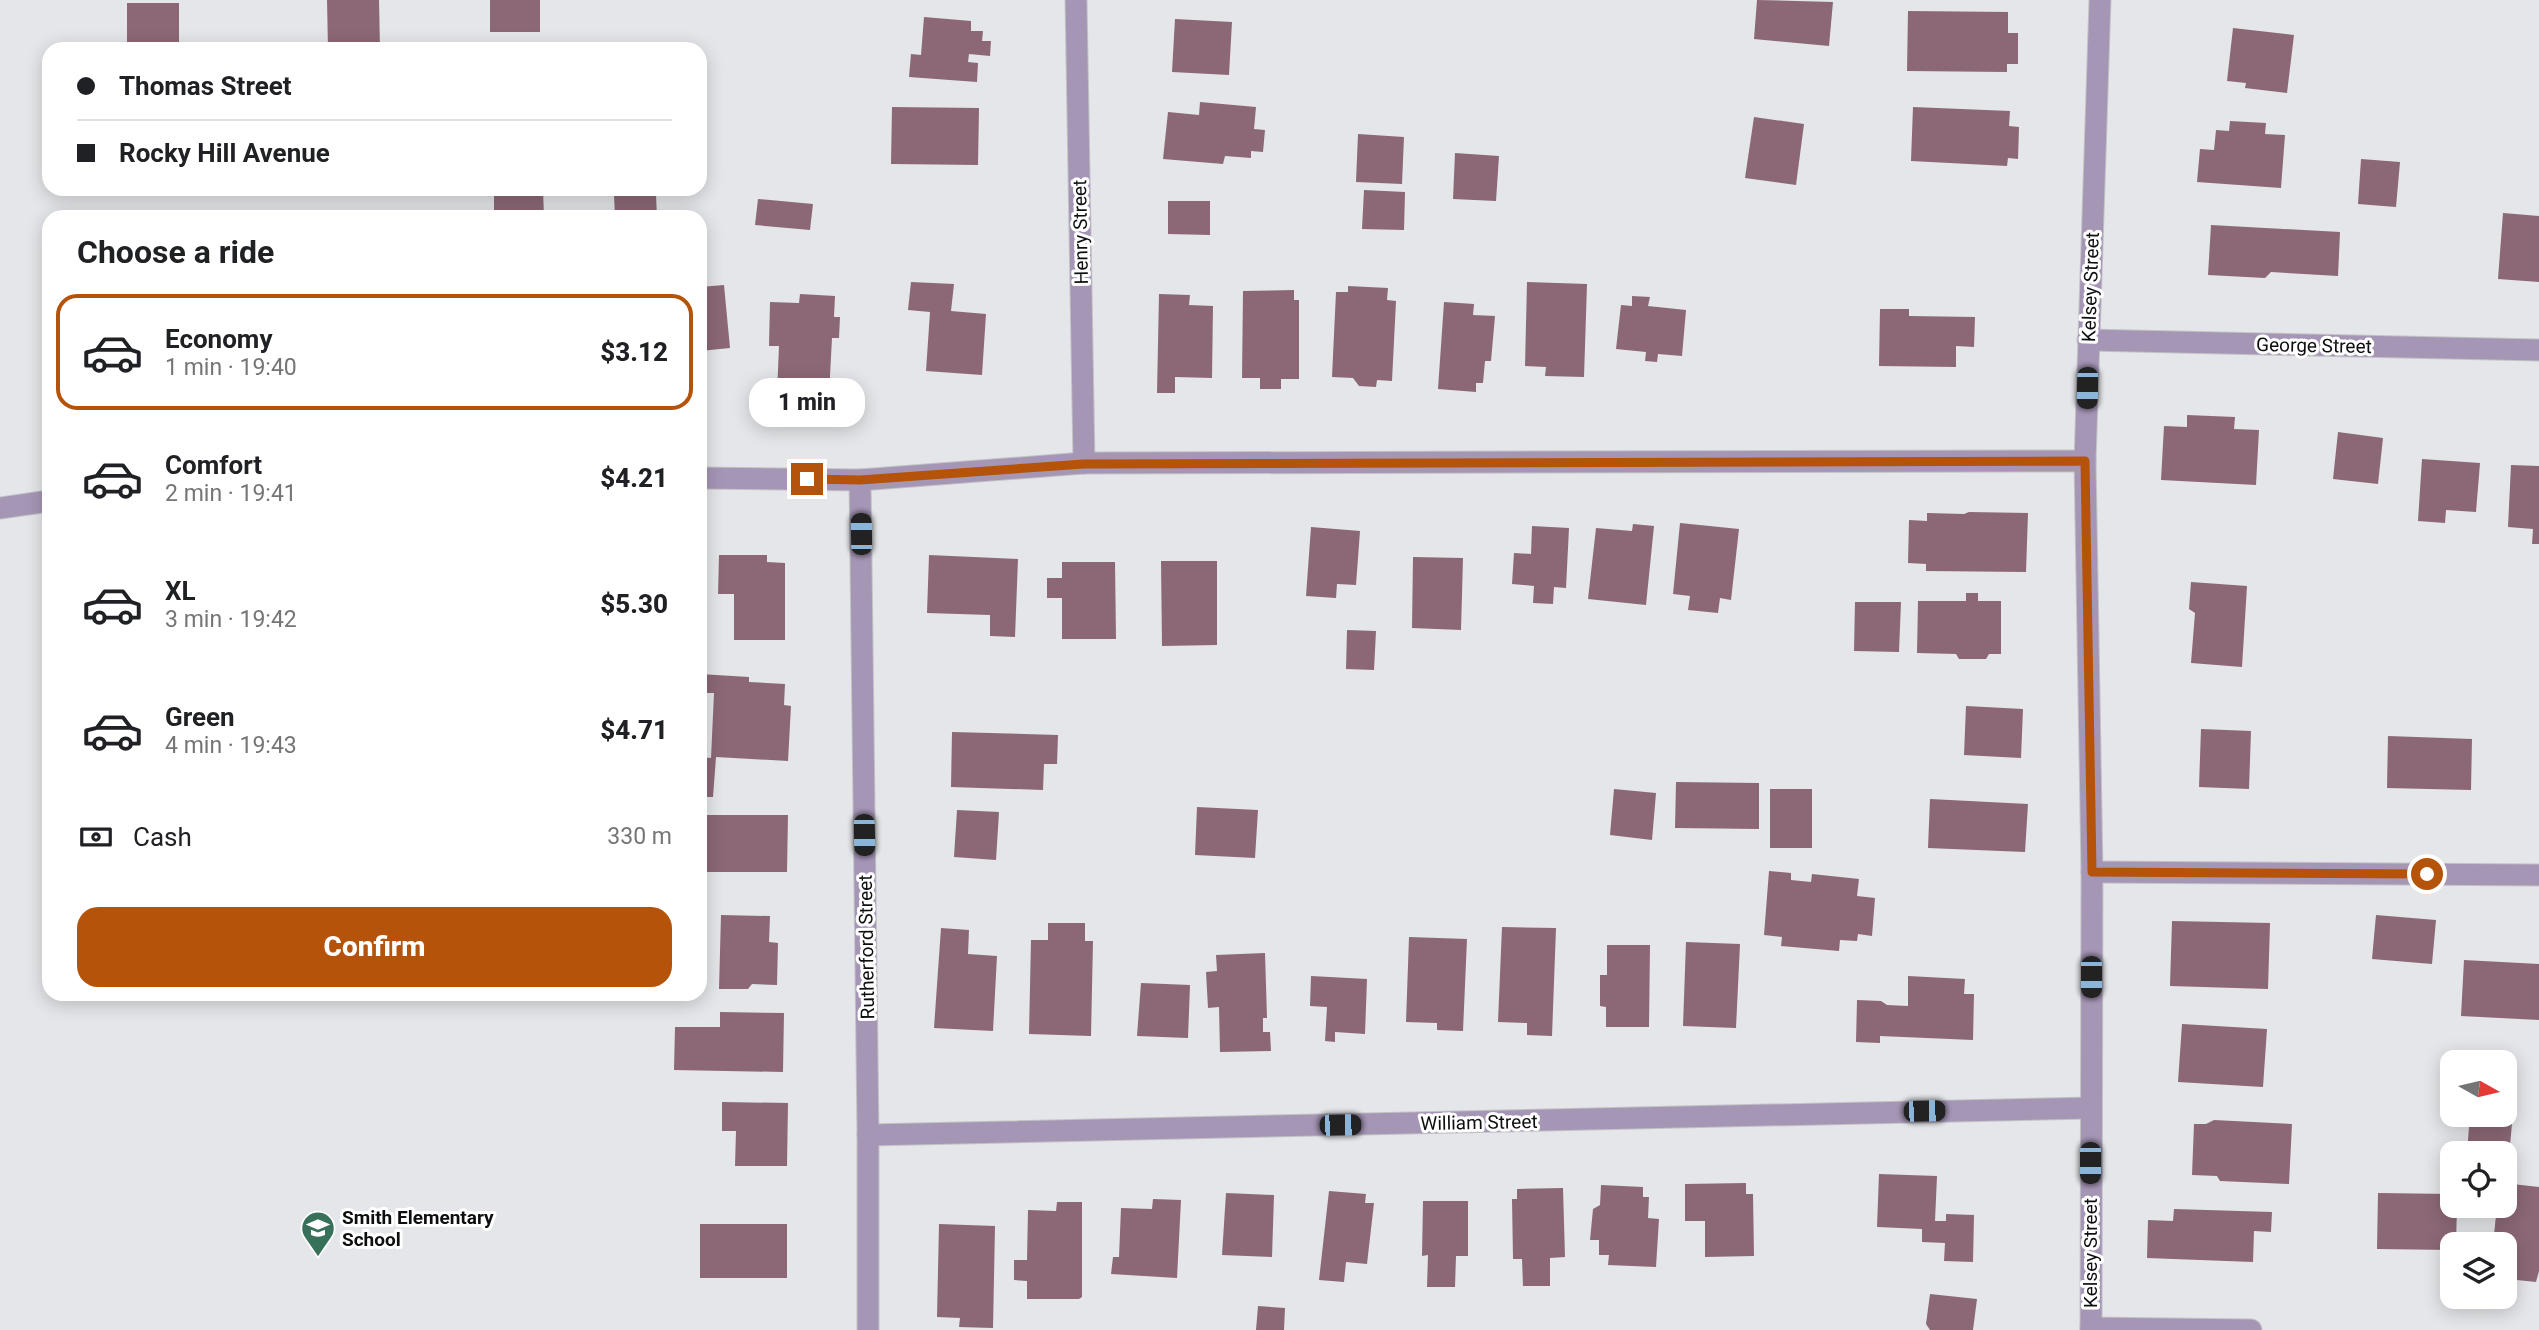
<!DOCTYPE html>
<html lang="en">
<head>
<meta charset="utf-8">
<style>
	body { margin:0; font-family:Roboto,sans-serif; background:#f2f2f2; color:#202124; height:100vh; display:flex; flex-direction:column; font-size:26px; white-space:nowrap }
	* { box-sizing:border-box; margin:0 }
	p { font-size:23px; color:#757577 }
	.icon { flex:none; width:38px; height:38px; fill:none; stroke:currentColor; stroke-width:2; stroke-linecap:round; stroke-linejoin:round }
	.map { position:relative; flex:1; overflow:hidden }
	.panel { position:absolute; left:42px; top:210px; width:665px; height:791px; display:flex; flex-direction:column; background:#fff; border-radius:21px; box-shadow:0 4px 18px #0003 }
	.panel>* { flex:none }
	.hud { position:absolute; left:42px; top:42px; width:665px; height:154px; border-radius:21px; box-shadow:0 4px 18px #0003; display:grid; align-content:center; height:154px; padding:0 35px; background:#fff }
	.needle { width:46px; rotate:98deg }
	.fabs { position:absolute; left:2440px; top:1050px; display:grid; gap:14px }
	.fabs a { display:grid; place-items:center; width:77px; height:77px; border-radius:14px; background:#fff; box-shadow:0 4px 18px #0003; font-size:35px }
	.end { position:absolute; width:32px; height:32px; margin:-16px; border:9px solid #b45309; background:#fff; box-shadow:0 0 0 4px #fff }
	.from { border-radius:50% }
	.bubble { position:absolute; height:49px; border-radius:21px; background:#fff; box-shadow:0 4px 18px #0003; font-size:23px; font-weight:800; line-height:49px; text-align:center }
	.car { position:absolute; width:21px; height:42px; margin:-21px -10px; border-radius:9px; box-shadow:0 0 5px 2px #0007; background:linear-gradient(#222 24%,#8ab4d8 0 40%,#222 0 76%,#8ab4d8 0 86%,#222 0) }
	.hud b { display:flex; align-items:center; gap:24px; height:66px; font-size:26px }
	.hud b+b { border-top:2px solid #e0e0e0 }
	.hud i { width:18px; height:18px; background:#202124 }
	ul { padding:0; list-style:none }
	li { display:flex; align-items:center; gap:21px; height:116px; margin:0 14px 10px; padding:0 21px; border:4px solid transparent; border-radius:21px }
	li div { flex:1 }
	li b { display:block; font-size:26px }
	li em { font-style:normal; font-weight:800 }
	li.active { border-color:#b45309 }
	li>.icon { width:63px; height:63px; stroke-width:1.5 }
	h2 { padding:0 35px; font-size:32px; line-height:84px }
	.pay { display:flex; align-items:center; gap:18px; height:77px; padding:0 35px; font-size:26px }
	.pay p { margin-inline-start:auto }
	.primary-button { display:flex; gap:14px; margin-top:auto; padding:14px 35px }
	.primary-button a { flex:1; height:80px; border-radius:21px; background:#b45309; color:#fff; font-size:28px; font-weight:800; line-height:80px; text-align:center }
	.map>svg:first-child { display:block }
</style>
</head>
<body>
<div class="map">
<svg width="2539" height="1330" viewBox="0 0 2539 1330">
	<rect width="100%" height="100%" fill="#e4e6e9"/>
	<!-- building -->
	<g fill="#8c6876">
		<polygon points="327,0 379,0 380,49 328,49"/>
		<rect x="490" y="0" width="50" height="32"/>
		<polygon points="1757,0 1833,2 1829,46 1754,39"/>
		<rect x="127" y="3" width="52" height="46"/>
		<polygon points="1908,11 2008,12 2008,33 2018,33 2018,64 2007,64 2007,72 1907,71"/>
		<polygon points="924,17 971,21 971,31 983,31 982,41 991,41 990,56 969,54 968,62 978,63 977,82 909,77 911,54 921,55"/>
		<polygon points="1175,19 1232,22 1229,75 1172,72"/>
		<polygon points="2233,28 2294,35 2287,93 2245,88 2246,83 2227,81"/>
		<polygon points="1200,102 1256,107 1254,129 1265,130 1263,152 1251,151 1251,158 1225,156 1223,164 1163,159 1168,112 1199,115"/>
		<polygon points="892,107 979,108 978,165 891,164"/>
		<polygon points="1913,107 2010,111 2009,126 2019,127 2018,159 2008,158 2007,166 1911,161"/>
		<polygon points="1754,117 1804,124 1796,185 1745,178"/>
		<polygon points="2230,121 2266,123 2265,134 2285,135 2281,188 2197,182 2200,149 2214,150 2216,130 2229,131"/>
		<polygon points="1358,134 1404,137 1402,184 1356,182"/>
		<polygon points="1455,153 1499,156 1496,201 1453,199"/>
		<polygon points="2361,159 2400,162 2396,207 2358,204"/>
		<polygon points="494,189 543,189 544,217 494,217"/>
		<polygon points="1364,190 1405,192 1404,230 1362,229"/>
		<polygon points="614,195 656,195 657,217 615,217"/>
		<polygon points="758,199 813,204 810,230 755,225"/>
		<polygon points="1168,201 1210,201 1210,235 1168,234"/>
		<polygon points="331,211 382,212 382,217 331,217"/>
		<rect x="133" y="212" width="48" height="5"/>
		<polygon points="2503,213 2539,216 2539,282 2498,279"/>
		<polygon points="2211,225 2340,232 2338,276 2271,272 2265,278 2208,275"/>
		<polygon points="911,282 954,284 951,311 986,314 982,375 926,371 930,312 908,310"/>
		<polygon points="1527,282 1587,284 1584,377 1545,376 1546,367 1525,366"/>
		<polygon points="724,285 730,348 700,351 700,287"/>
		<polygon points="1348,286 1388,288 1387,300 1396,301 1392,381 1377,380 1376,387 1359,386 1353,378 1332,377 1336,292 1348,292"/>
		<polygon points="1294,290 1294,300 1299,300 1299,379 1281,379 1281,389 1260,389 1260,378 1242,378 1243,291"/>
		<polygon points="800,294 835,296 834,317 840,317 839,338 832,338 829,395 826,395 825,407 787,405 777,394 779,346 769,346 770,302 799,303"/>
		<polygon points="1159,294 1190,295 1189,305 1213,306 1212,378 1175,377 1175,393 1157,393"/>
		<polygon points="1632,296 1650,297 1648,306 1686,310 1682,356 1658,354 1657,362 1645,361 1646,352 1616,349 1621,305 1632,306"/>
		<polygon points="1444,302 1474,304 1473,315 1495,316 1491,361 1485,361 1483,383 1476,383 1476,392 1438,389"/>
		<polygon points="1880,309 1909,309 1909,316 1975,317 1974,347 1956,346 1956,367 1879,366"/>
		<polygon points="2187,415 2235,417 2234,429 2259,430 2256,485 2161,480 2164,426 2187,427"/>
		<polygon points="2338,432 2383,438 2378,484 2333,479"/>
		<polygon points="2422,459 2480,463 2476,512 2446,510 2445,523 2418,521"/>
		<polygon points="2511,465 2539,466 2539,544 2532,544 2533,529 2508,527"/>
		<polygon points="1969,512 2028,513 2026,572 1926,571 1926,564 1908,563 1909,520 1927,521 1927,513 1964,514"/>
		<polygon points="1680,523 1739,529 1731,600 1720,598 1718,613 1688,610 1690,596 1673,594"/>
		<polygon points="1633,524 1654,526 1646,605 1588,599 1596,528 1632,531"/>
		<polygon points="1532,526 1569,528 1566,588 1554,587 1553,604 1533,603 1534,586 1512,584 1514,553 1531,554"/>
		<polygon points="1311,527 1360,531 1356,585 1337,584 1336,598 1306,596"/>
		<polygon points="719,555 767,555 767,562 785,563 785,640 734,640 734,594 718,594"/>
		<polygon points="929,555 1018,559 1015,637 990,636 990,615 927,613"/>
		<polygon points="1413,557 1463,558 1461,630 1412,628"/>
		<polygon points="1161,561 1217,561 1217,645 1162,646"/>
		<polygon points="1062,562 1115,562 1116,639 1062,639 1062,598 1047,598 1047,578 1062,578"/>
		<polygon points="2191,582 2247,586 2242,667 2191,663 2195,613 2189,609"/>
		<polygon points="1966,593 1978,593 1978,601 2001,601 2001,654 1989,654 1986,659 1959,659 1956,654 1917,653 1918,601 1966,601"/>
		<polygon points="1855,602 1901,602 1899,652 1854,651"/>
		<polygon points="1347,630 1376,631 1374,670 1346,669"/>
		<polygon points="700,674 749,677 749,682 785,684 784,705 791,706 788,761 716,757 713,797 700,797 700,757 711,758 714,693 700,693"/>
		<polygon points="1966,706 2023,709 2021,758 1964,755"/>
		<polygon points="2201,729 2251,731 2249,789 2199,787"/>
		<polygon points="952,732 1058,735 1057,764 1044,764 1043,790 951,787"/>
		<polygon points="2388,736 2472,739 2471,790 2387,788"/>
		<polygon points="1676,782 1759,783 1759,829 1675,828"/>
		<polygon points="1614,789 1656,793 1652,840 1610,835"/>
		<rect x="1770" y="789" width="42" height="59"/>
		<polygon points="1930,799 2028,804 2025,852 1928,848"/>
		<polygon points="1197,807 1258,810 1255,858 1195,855"/>
		<polygon points="957,810 999,812 996,860 954,857"/>
		<polygon points="706,815 788,815 787,872 706,872"/>
		<polygon points="1769,871 1791,873 1791,880 1811,882 1812,874 1859,879 1857,896 1875,898 1872,936 1858,934 1857,941 1840,940 1839,951 1781,946 1782,937 1764,935"/>
		<polygon points="721,915 770,916 769,942 778,943 777,985 752,984 748,989 719,989"/>
		<polygon points="2376,915 2436,920 2432,964 2372,959"/>
		<polygon points="2172,921 2270,923 2268,989 2170,986"/>
		<polygon points="1048,923 1085,923 1085,941 1093,941 1091,1036 1029,1034 1031,940 1048,940"/>
		<polygon points="1502,927 1556,928 1552,1036 1527,1035 1527,1023 1498,1022"/>
		<polygon points="941,928 969,930 968,954 997,956 993,1031 934,1028"/>
		<polygon points="1409,937 1467,939 1463,1031 1437,1030 1437,1023 1406,1022"/>
		<polygon points="1686,942 1740,944 1736,1028 1683,1026"/>
		<polygon points="1607,945 1650,945 1649,1027 1606,1027 1606,1007 1600,1006 1600,975 1607,975"/>
		<polygon points="1265,953 1267,1018 1263,1018 1263,1032 1270,1032 1271,1051 1220,1052 1219,1007 1208,1008 1206,972 1217,971 1216,955"/>
		<polygon points="2464,960 2539,964 2539,1020 2461,1016"/>
		<polygon points="1311,976 1367,979 1365,1034 1335,1032 1335,1042 1325,1041 1327,1007 1310,1006"/>
		<polygon points="1908,976 1965,979 1964,994 1974,994 1973,1040 1880,1036 1880,1043 1856,1042 1857,1000 1881,1001 1887,1005 1908,1006"/>
		<polygon points="1141,983 1190,985 1188,1038 1137,1036"/>
		<polygon points="720,1012 784,1013 783,1072 674,1070 675,1027 720,1027"/>
		<polygon points="2182,1024 2267,1029 2263,1087 2178,1082"/>
		<polygon points="722,1102 788,1103 787,1166 735,1166 736,1131 722,1131"/>
		<polygon points="2504,1112 2513,1113 2509,1156 2504,1156 2504,1153 2467,1152 2470,1115 2504,1115"/>
		<polygon points="2214,1120 2292,1124 2289,1184 2220,1181 2217,1176 2192,1175 2194,1124 2206,1124"/>
		<polygon points="1879,1174 1937,1176 1935,1221 1946,1221 1946,1214 1974,1215 1973,1262 1944,1261 1945,1243 1922,1242 1922,1229 1877,1227"/>
		<polygon points="1746,1183 1746,1194 1753,1194 1754,1256 1705,1257 1705,1221 1685,1221 1685,1184"/>
		<polygon points="2512,1184 2539,1187 2539,1271 2536,1282 2507,1279 2507,1269 2504,1269 2504,1244 2493,1244 2497,1206 2504,1206 2504,1195 2511,1196"/>
		<polygon points="1601,1185 1643,1187 1643,1197 1649,1197 1648,1218 1659,1219 1656,1267 1608,1265 1609,1255 1599,1255 1599,1240 1590,1240 1593,1209 1600,1205"/>
		<polygon points="1563,1188 1565,1257 1550,1258 1550,1286 1523,1286 1522,1259 1513,1259 1512,1199 1517,1199 1517,1189"/>
		<polygon points="1329,1191 1366,1194 1365,1203 1374,1203 1367,1264 1346,1262 1344,1282 1319,1280"/>
		<polygon points="1226,1193 1274,1195 1272,1257 1222,1255"/>
		<polygon points="2378,1193 2452,1194 2452,1206 2457,1206 2456,1244 2452,1244 2452,1250 2377,1249"/>
		<polygon points="1153,1199 1181,1200 1177,1278 1111,1274 1113,1257 1119,1257 1121,1208 1152,1209"/>
		<polygon points="1423,1201 1468,1201 1468,1256 1456,1256 1455,1287 1427,1287 1428,1255 1422,1256"/>
		<polygon points="1057,1202 1082,1202 1082,1297 1079,1299 1027,1299 1027,1281 1014,1280 1014,1260 1027,1260 1028,1210 1056,1211"/>
		<polygon points="2174,1209 2272,1212 2271,1232 2254,1231 2253,1262 2147,1258 2148,1220 2173,1221"/>
		<rect x="700" y="1224" width="87" height="54"/>
		<polygon points="939,1224 995,1226 993,1328 959,1327 960,1318 937,1317"/>
		<polygon points="1930,1294 1977,1299 1973,1330 1930,1330 1926,1324"/>
		<polygon points="1258,1306 1285,1308 1284,1330 1256,1330"/>
	</g>
	<g fill="none" stroke-linecap="round" stroke-linejoin="round">
		<!-- minor casing -->
		<g stroke="#c2c3c6" stroke-width="23">
			<g id="minor">
				<polyline points="1076,0 1084,463"/>
				<polyline points="2088,340 2539,350"/>
				<polyline points="700,478 860,480 1084,463 2085,461"/>
				<polyline points="860,480 868,1135 868,1330"/>
				<polyline points="0,508 49,501"/>
				<polyline points="2092,872 2539,875"/>
				<polyline points="868,1135 2090,1108"/>
				<polyline points="2091,1328 2251,1330"/>
				<polyline points="2091,1330 2092,872 2085,461 2100,0"/>
			</g>
		</g>
		<!-- minor -->
		<use href="#minor" stroke="#a596b6" stroke-width="21"/>
	</g>
	<g fill="none" stroke-linecap="round" stroke-linejoin="round">
		<!-- route -->
		<polyline stroke="#b45309" stroke-width="9" points="807,479 860,480 1084,464 2085,461 2092,872 2427,874"/>
	</g>
	<!-- icons -->
	<defs>
		<g id="school-pin" transform="scale(1.75)"><path d="M0 17L-7.5 6A9.5 9.5 0 1 1 7.5 6Z" fill="#38715a" stroke="#fff"/><path d="M0-5L7-2L0 1L-7-2ZM-4 1L0 2.5L4 1V4Q0 6-4 4Z" fill="#fff"/></g>
	</defs>
	<g fill-rule="evenodd">
		<use href="#school-pin" x="318" y="1228"/>
	</g>
	<g text-anchor="middle" stroke-width="6" stroke-linejoin="round" paint-order="stroke">
		<!-- street labels -->
		<g font-size="19" fill="#0d0e0f" stroke="#fff">
			<text transform="translate(1080 232) rotate(-91)" y="7">Henry Street</text>
			<text transform="translate(2090 287) rotate(-88)" y="7">Kelsey Street</text>
			<text transform="translate(2314 345) rotate(1)" y="7">George Street</text>
			<text transform="translate(866 947) rotate(-91)" y="7">Rutherford Street</text>
			<text transform="translate(1479 1122) rotate(-1)" y="7">William Street</text>
			<text transform="translate(2090 1253) rotate(-90)" y="7">Kelsey Street</text>
		</g>
		<!-- poi labels -->
		<g font-size="19" font-weight="bold" fill="#0d0e0f" stroke="#fff" text-anchor="start">
			<text x="342" y="1224">Smith Elementary<tspan x="342" dy="22">School</tspan></text>
		</g>
	</g>
</svg>
<div class="fabs">
<a><svg class="needle" viewBox="-14 -14 28 28"><path d="M0-13l5 13h-10z" fill="#e53935"/><path d="M0 13l5-13h-10z" fill="#757577"/></svg></a>
<a><svg class="icon" aria-label="locate" viewBox="0 0 24 24"><circle cx="12" cy="12" r="6"/><path d="M12 2v4M12 18v4M2 12h4M18 12h4"/></svg></a>
<a><svg class="icon" aria-label="layers" viewBox="0 0 24 24"><path d="M12 4l9 5-9 5-9-5zM3 14l9 5 9-5"/></svg></a>
</div>
<i class="end from" style="left:2427px;top:874px"></i>
<i class="end" style="left:807px;top:479px"></i>
<div class="bubble" style="left:749px;top:378px;width:116px">1 min</div>
<i class="car" style="left:2087px;top:388px;rotate:181deg"></i>
<i class="car" style="left:861px;top:534px;rotate:359deg"></i>
<i class="car" style="left:864px;top:835px;rotate:179deg"></i>
<i class="car" style="left:2091px;top:977px;rotate:180deg"></i>
<i class="car" style="left:1924px;top:1111px;rotate:89deg"></i>
<i class="car" style="left:1340px;top:1125px;rotate:89deg"></i>
<i class="car" style="left:2090px;top:1163px;rotate:180deg"></i>
<div class="hud">
<b><i class="from"></i>Thomas Street</b>
<b><i></i>Rocky Hill Avenue</b>
</div>
<section class="panel">
<h2>Choose a ride</h2>
<ul>
<li class="active"><svg class="icon" aria-label="car" viewBox="0 0 24 24"><path d="M5 17H2v-5l4-1 3-4h7l3 4 3 1v5h-3M9 17h6M6 11h13"/><circle cx="7" cy="17" r="2"/><circle cx="17" cy="17" r="2"/></svg><div><b>Economy</b><p>1 min · 19:40</p></div><em>$3.12</em></li>
<li><svg class="icon" aria-label="car" viewBox="0 0 24 24"><path d="M5 17H2v-5l4-1 3-4h7l3 4 3 1v5h-3M9 17h6M6 11h13"/><circle cx="7" cy="17" r="2"/><circle cx="17" cy="17" r="2"/></svg><div><b>Comfort</b><p>2 min · 19:41</p></div><em>$4.21</em></li>
<li><svg class="icon" aria-label="car" viewBox="0 0 24 24"><path d="M5 17H2v-5l4-1 3-4h7l3 4 3 1v5h-3M9 17h6M6 11h13"/><circle cx="7" cy="17" r="2"/><circle cx="17" cy="17" r="2"/></svg><div><b>XL</b><p>3 min · 19:42</p></div><em>$5.30</em></li>
<li><svg class="icon" aria-label="car" viewBox="0 0 24 24"><path d="M5 17H2v-5l4-1 3-4h7l3 4 3 1v5h-3M9 17h6M6 11h13"/><circle cx="7" cy="17" r="2"/><circle cx="17" cy="17" r="2"/></svg><div><b>Green</b><p>4 min · 19:43</p></div><em>$4.71</em></li>
</ul>
<div class="pay"><svg class="icon" aria-label="cash" viewBox="0 0 24 24"><path d="M3 7h18v10H3z"/><circle cx="12" cy="12" r="2"/></svg>Cash<p>330 m</p></div>
<div class="primary-button"><a>Confirm</a></div>
</section>
</div>
</body>
</html>
